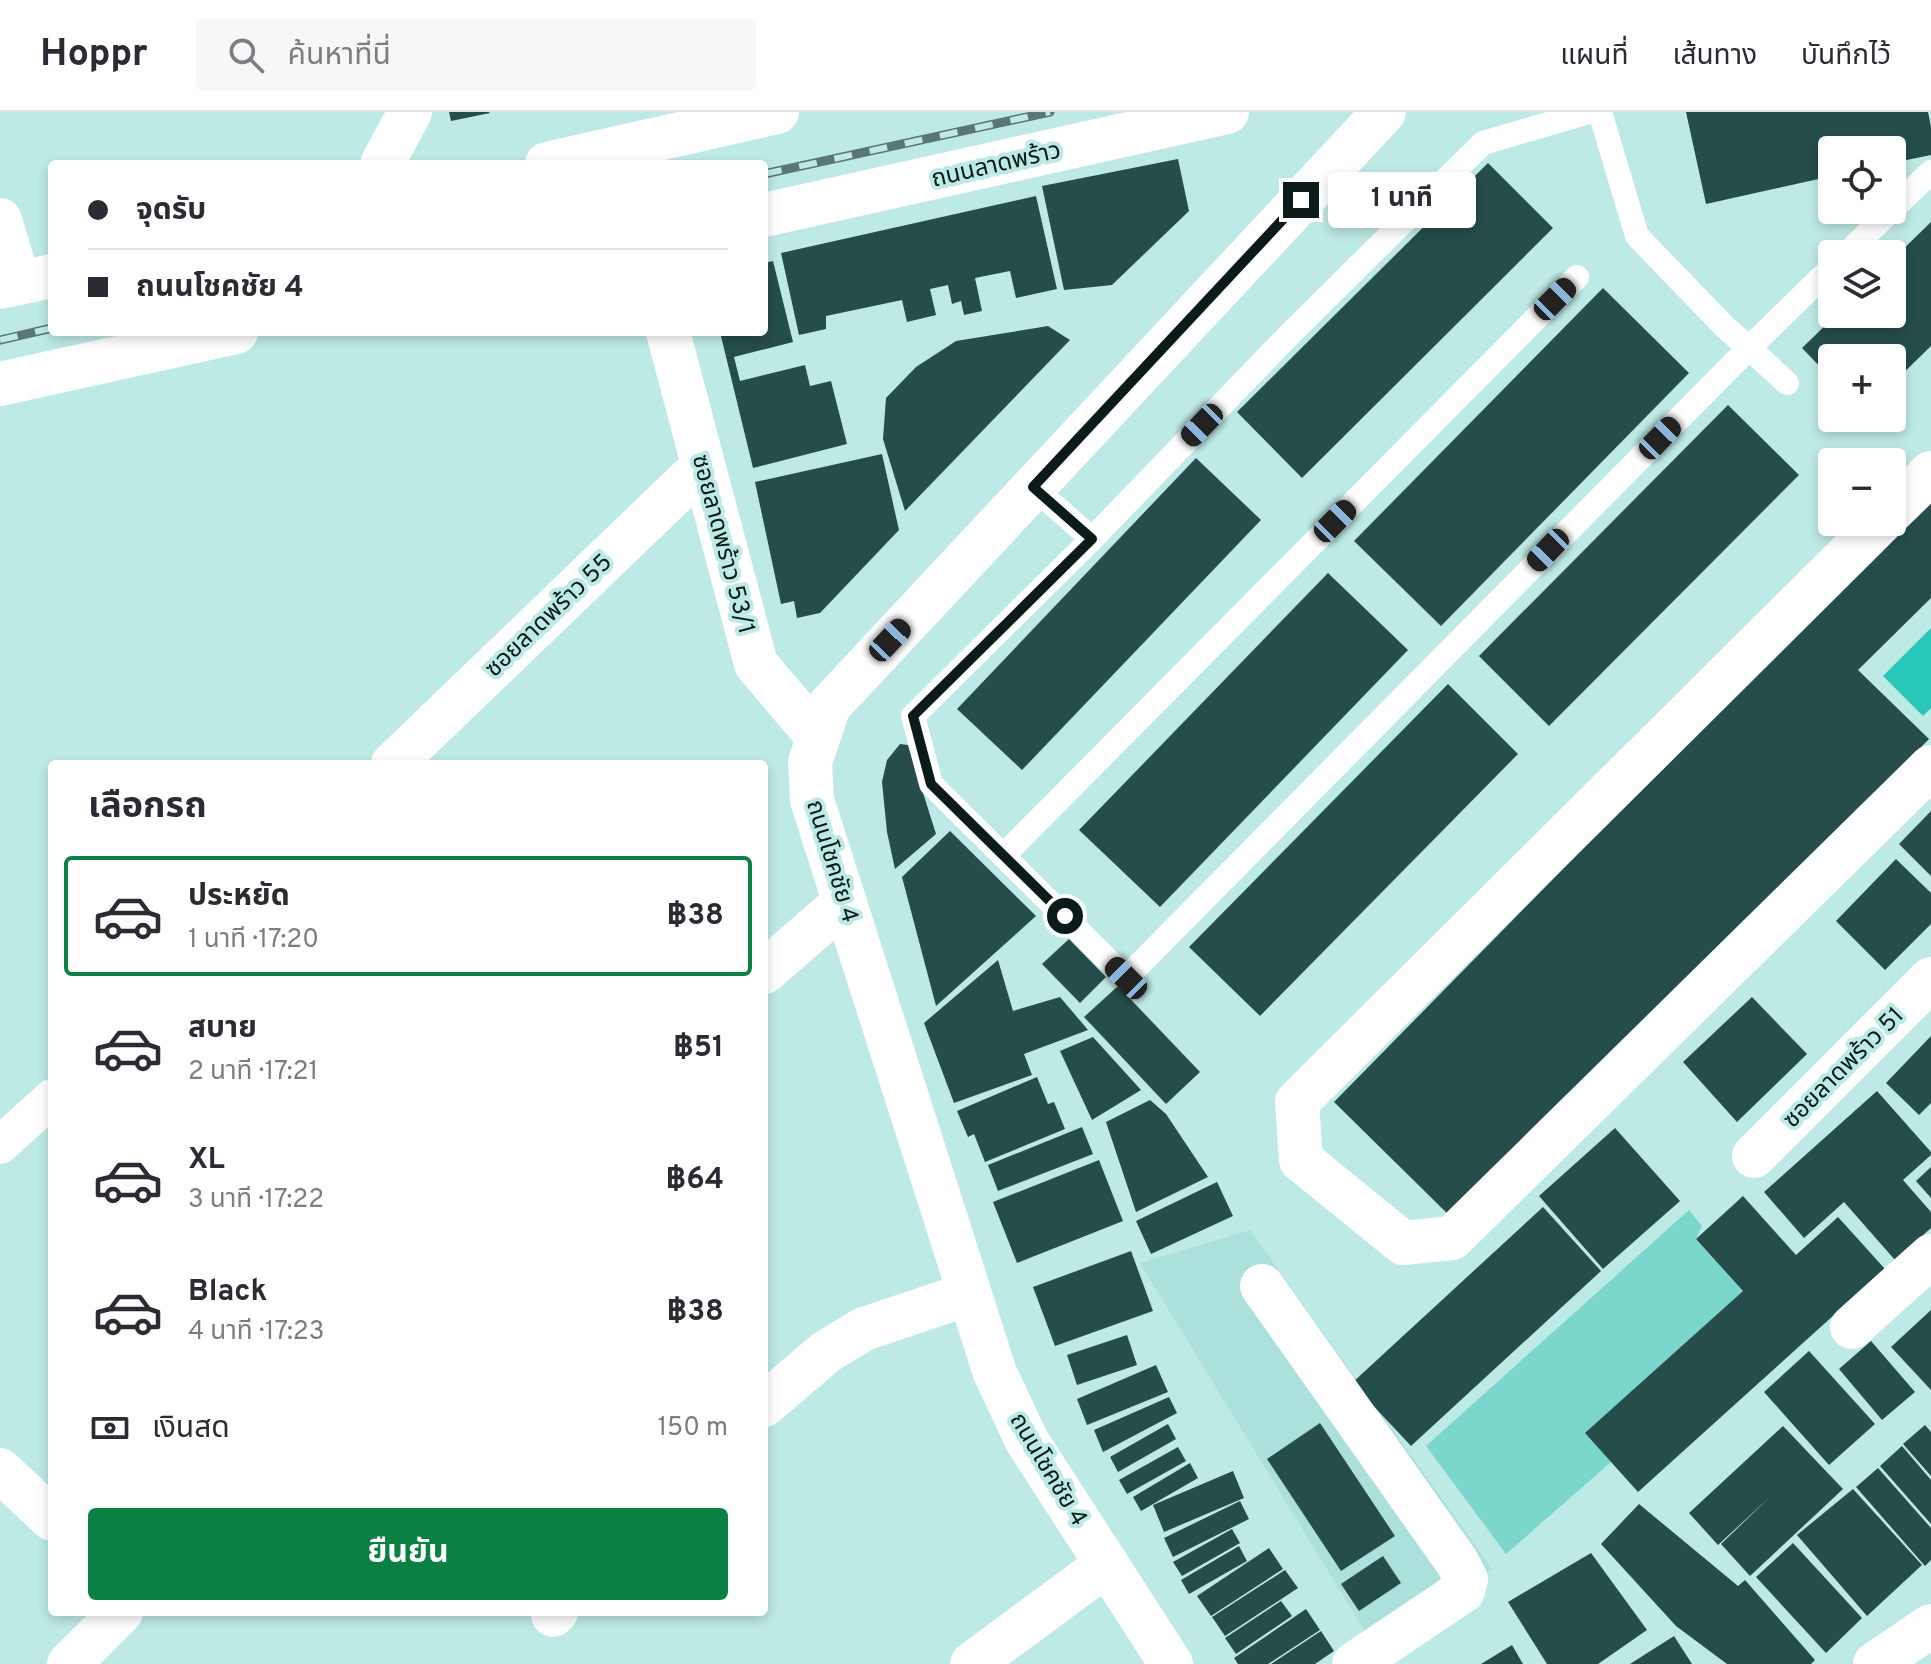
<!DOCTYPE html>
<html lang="th">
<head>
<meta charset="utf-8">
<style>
	body { margin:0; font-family:Overpass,"Noto Sans Thai",sans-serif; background:#f7f7f7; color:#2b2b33; height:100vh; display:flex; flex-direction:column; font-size:30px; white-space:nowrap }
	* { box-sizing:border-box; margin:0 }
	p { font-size:26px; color:#7c7c81 }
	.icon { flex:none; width:44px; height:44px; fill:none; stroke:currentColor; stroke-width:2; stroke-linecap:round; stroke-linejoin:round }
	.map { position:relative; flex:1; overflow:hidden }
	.sheet { position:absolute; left:48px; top:648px; width:720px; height:856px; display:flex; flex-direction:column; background:#fff; border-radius:8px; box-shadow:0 4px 12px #0003 }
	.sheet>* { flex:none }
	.top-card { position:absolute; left:48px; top:48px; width:720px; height:176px; border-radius:8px; box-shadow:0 4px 12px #0003; display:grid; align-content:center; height:176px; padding:0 40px; background:#fff }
	.tools { position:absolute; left:1818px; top:24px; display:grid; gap:16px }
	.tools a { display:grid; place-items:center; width:88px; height:88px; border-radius:8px; background:#fff; box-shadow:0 4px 12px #0003; font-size:40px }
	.end { position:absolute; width:36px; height:36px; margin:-18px; border:10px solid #0a1b19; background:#fff; box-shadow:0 0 0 4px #fff }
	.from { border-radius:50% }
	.bubble { position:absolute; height:56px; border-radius:8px; background:#fff; box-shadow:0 4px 12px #0003; font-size:26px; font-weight:700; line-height:56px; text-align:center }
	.car { position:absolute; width:24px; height:48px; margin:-24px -12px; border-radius:10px; box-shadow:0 0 6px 2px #0007; background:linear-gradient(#222 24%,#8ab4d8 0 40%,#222 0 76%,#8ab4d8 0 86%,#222 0) }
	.top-card b { display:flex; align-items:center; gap:28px; height:76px; font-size:30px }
	.top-card b+b { border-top:2px solid #e1e1e2 }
	.top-card i { width:20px; height:20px; background:#2b2b33 }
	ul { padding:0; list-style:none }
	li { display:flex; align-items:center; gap:24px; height:120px; margin:0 16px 12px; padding:0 24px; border:4px solid transparent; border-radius:8px }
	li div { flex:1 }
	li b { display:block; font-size:30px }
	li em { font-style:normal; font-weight:700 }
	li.current { border-color:#0b8043 }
	li>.icon { width:72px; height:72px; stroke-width:1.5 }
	h2 { padding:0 40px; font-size:36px; line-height:96px }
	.pay { display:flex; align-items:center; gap:20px; height:88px; padding:0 40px; font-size:30px }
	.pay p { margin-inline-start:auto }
	.action { display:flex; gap:16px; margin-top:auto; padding:16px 40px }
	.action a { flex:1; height:92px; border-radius:8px; background:#0b8043; color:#fff; font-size:32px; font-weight:700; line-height:92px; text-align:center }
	header { display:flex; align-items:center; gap:48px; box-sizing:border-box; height:112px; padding:0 40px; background:#fff; border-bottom:2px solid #e1e1e2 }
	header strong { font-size:38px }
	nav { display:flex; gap:44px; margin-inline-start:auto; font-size:28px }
	.search { width:560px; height:72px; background:#f7f7f7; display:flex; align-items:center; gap:20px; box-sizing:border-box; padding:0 28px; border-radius:8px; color:#7c7c81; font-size:30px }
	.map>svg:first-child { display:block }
</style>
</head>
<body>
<header>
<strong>Hoppr</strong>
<div class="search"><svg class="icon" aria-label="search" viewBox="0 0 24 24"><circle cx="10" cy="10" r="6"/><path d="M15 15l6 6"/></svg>ค้นหาที่นี่</div>
<nav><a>แผนที่</a><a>เส้นทาง</a><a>บันทึกไว้</a></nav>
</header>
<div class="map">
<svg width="1931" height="1552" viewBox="0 0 1931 1552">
	<rect width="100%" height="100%" fill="#beeae5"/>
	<!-- built -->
	<polygon fill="#abe1da" points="1250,1118 1492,1457 1375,1536 1140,1151"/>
	<!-- green -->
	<polygon fill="#7bd6cc" points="1689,1098 1702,1114 1696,1127 1743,1179 1586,1321 1611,1350 1506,1442 1426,1334"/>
	<!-- water -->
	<polygon fill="#2ac7bb" points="1931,516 1931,596 1923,604 1883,564"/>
	<!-- building -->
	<g fill="#254d49">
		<polygon points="449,0 489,0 490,1 451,9"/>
		<polygon points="1686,0 1928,0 1931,15 1931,43 1892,51 1892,38 1832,38 1832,64 1706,92"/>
		<polygon points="1178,47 1189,99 1112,173 1064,178 1042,74"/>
		<polygon points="1488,51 1553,116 1302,366 1237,300"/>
		<polygon points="1036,84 1057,177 1016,186 1010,159 975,166 982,199 964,203 961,189 952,192 948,173 930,177 936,203 907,210 902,188 826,204 826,217 799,223 781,141"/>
		<polygon points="1931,110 1931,234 1892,272 1892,246 1832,246 1832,267 1802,236 1837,202 1892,202 1892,148"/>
		<polygon points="773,149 793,230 734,245 740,269 805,253 810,274 831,269 847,332 753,356 720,220 764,220 764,151"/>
		<polygon points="1603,176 1689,261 1441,514 1354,429"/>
		<polygon points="1048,214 1070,228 905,399 883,327 886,286 916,255 956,229"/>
		<polygon points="1728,293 1799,363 1549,614 1479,544"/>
		<polygon points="882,342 899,418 820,501 797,506 794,489 781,492 755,370"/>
		<polygon points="1196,346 1261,408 1022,658 957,597"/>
		<polygon points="1931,382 1931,486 1858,558 1929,627 1456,1110 1334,990"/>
		<polygon points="1328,461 1408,538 1160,795 1079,718"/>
		<polygon points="1448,572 1518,642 1260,904 1189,835"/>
		<polygon points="900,632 908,633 936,722 895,757 887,720 882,670 887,648"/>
		<polygon points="1931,699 1931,764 1899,732"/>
		<polygon points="950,719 1036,804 936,894 902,765"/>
		<polygon points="1896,747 1931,781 1931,812 1885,858 1836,809"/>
		<polygon points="1069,827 1106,865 1080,891 1042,852"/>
		<polygon points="998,848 1013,899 1060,885 1088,918 1024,942 1032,963 954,991 924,911"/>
		<polygon points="1118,874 1200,960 1166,992 1084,905"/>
		<polygon points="1752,885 1807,942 1737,1010 1683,950"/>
		<polygon points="1931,924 1931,991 1919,1003 1886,971"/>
		<polygon points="1093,925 1141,978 1092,1008 1060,939"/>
		<polygon points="1037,965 1048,992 1054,990 1065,1017 985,1050 974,1022 968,1025 957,999"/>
		<polygon points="1877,979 1931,1040 1931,1043 1903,1068 1931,1100 1931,1116 1895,1148 1844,1090 1804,1126 1764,1080"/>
		<polygon points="1150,988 1166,1002 1208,1065 1136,1100 1106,1010"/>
		<polygon points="1082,1015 1093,1042 998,1079 988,1053"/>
		<polygon points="1615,1016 1680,1089 1603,1157 1539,1084"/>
		<polygon points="1099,1048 1123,1109 1017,1151 993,1090"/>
		<polygon points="1931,1055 1931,1086 1916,1069"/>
		<polygon points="1217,1070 1233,1104 1151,1142 1136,1109"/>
		<polygon points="1743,1084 1796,1143 1838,1105 1885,1157 1638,1380 1585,1321 1743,1179 1696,1127"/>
		<polygon points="1543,1095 1601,1159 1411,1334 1352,1271"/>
		<polygon points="1131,1139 1153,1199 1055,1234 1033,1175"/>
		<polygon points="1931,1198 1931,1278 1891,1235"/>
		<polygon points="1127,1223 1137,1253 1077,1273 1067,1243"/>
		<polygon points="1871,1229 1915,1280 1882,1308 1839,1257"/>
		<polygon points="1809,1239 1875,1312 1829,1353 1764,1280"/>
		<polygon points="1156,1253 1168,1280 1087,1313 1077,1287"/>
		<polygon points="1169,1285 1177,1301 1103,1340 1094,1318"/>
		<polygon points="1320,1311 1395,1424 1341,1459 1267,1347"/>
		<polygon points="1168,1312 1176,1327 1118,1360 1110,1345"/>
		<polygon points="1925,1313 1931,1320 1931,1364 1903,1332"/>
		<polygon points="1783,1314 1843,1377 1750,1464 1721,1432 1771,1384 1718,1433 1689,1401"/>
		<polygon points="1902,1334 1931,1368 1931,1412 1880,1354"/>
		<polygon points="1178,1335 1186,1349 1127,1382 1119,1368"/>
		<polygon points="1190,1351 1198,1366 1141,1399 1133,1385"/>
		<polygon points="1878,1356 1931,1416 1931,1448 1925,1454 1856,1375"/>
		<polygon points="1233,1359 1244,1386 1164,1420 1153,1393"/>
		<polygon points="1853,1377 1922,1453 1867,1504 1797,1423"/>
		<polygon points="1240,1389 1249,1407 1173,1445 1164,1426"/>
		<polygon points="1639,1392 1738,1474 1745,1468 1815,1548 1811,1552 1727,1552 1676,1514 1601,1432"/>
		<polygon points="1232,1417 1240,1431 1182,1464 1173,1450"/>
		<polygon points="1793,1431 1862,1506 1826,1541 1756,1465"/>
		<polygon points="1239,1434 1247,1449 1189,1482 1181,1468"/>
		<polygon points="1269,1436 1283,1457 1211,1504 1197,1484"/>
		<polygon points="1591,1441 1647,1518 1598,1552 1547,1552 1508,1490"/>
		<polygon points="1383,1444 1401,1471 1359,1499 1341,1472"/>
		<polygon points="1285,1458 1298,1476 1225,1524 1212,1505"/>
		<polygon points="1281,1489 1292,1504 1236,1542 1225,1526"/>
		<polygon points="1306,1497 1320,1518 1268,1552 1238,1552 1234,1546"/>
		<polygon points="1321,1519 1334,1539 1315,1552 1271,1552"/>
		<polygon points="1674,1524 1692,1552 1630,1552"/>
		<polygon points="1512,1533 1523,1552 1481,1552"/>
	</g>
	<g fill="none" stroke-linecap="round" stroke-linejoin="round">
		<!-- service -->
		<g stroke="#fff" stroke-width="24">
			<polyline points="1589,0 1483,31 1290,222 1092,427 913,604 931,672 1126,866 1749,236 1787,271"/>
			<polyline points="1600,0 1637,124 1725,215 1749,236 1832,155"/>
			<polyline points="1846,142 1931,60"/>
			<polyline points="1033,375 1092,427"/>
			<polyline points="1004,743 1577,165"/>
		</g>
		<!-- pedestrian -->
		<polyline stroke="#fff" stroke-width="38" points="0,1033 52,986"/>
		<!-- minor -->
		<g stroke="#fff" stroke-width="44">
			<polyline points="382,52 410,0"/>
			<polyline points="0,108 19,171"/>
			<polyline points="668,220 756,552 817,624"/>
			<polyline points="1892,399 1931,361"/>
			<polyline points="1881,410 1297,990 1301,1048 1403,1131 1452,1126 1931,655"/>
			<polyline points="393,652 703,354"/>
			<polyline points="764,860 845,790"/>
			<polyline points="1754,1044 1931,867"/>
			<polyline points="1262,1174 1457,1450 1466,1467 1463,1479 1354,1552"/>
			<polyline points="1852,1215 1931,1144"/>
			<polyline points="764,1293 826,1240 864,1217 968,1182"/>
			<polyline points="0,1358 52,1407"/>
			<polyline points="553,1503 556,1500"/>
			<polyline points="69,1552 121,1500"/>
			<polyline points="972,1552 1107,1452"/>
			<polyline points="1875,1552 1931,1514"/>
		</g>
		<!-- secondary -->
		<polyline stroke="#fff" stroke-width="44" points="1171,1552 1027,1329 995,1261 812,688 810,650 829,594 1384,0"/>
		<!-- primary -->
		<g stroke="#fff" stroke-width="44">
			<polyline points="547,52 777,0"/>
			<polyline points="764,103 1227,0"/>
			<polyline points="0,175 52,164"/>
			<polyline points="0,272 236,220"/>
		</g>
		<!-- rail casing -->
		<g stroke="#5a7773" stroke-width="9">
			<g id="rail">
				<polyline points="764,62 1050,0"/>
				<polyline points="0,228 52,216"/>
			</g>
		</g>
		<!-- rail -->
		<use href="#rail" stroke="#beeae5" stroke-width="6" stroke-dasharray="18" stroke-linecap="butt"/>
	</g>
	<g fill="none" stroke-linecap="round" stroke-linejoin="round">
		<!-- route -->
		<polyline stroke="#0a1b19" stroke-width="10" points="1065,804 931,672 913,604 1092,427 1033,375 1301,88"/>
	</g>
	<g text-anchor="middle" stroke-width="8" stroke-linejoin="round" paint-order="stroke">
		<!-- street labels -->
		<g font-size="24" fill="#0a1b19" stroke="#beeae5">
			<text transform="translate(996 52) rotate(-13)" y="8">ถนนลาดพร้าว</text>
			<text transform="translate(724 432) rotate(75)" y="8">ซอยลาดพร้าว 53/1</text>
			<text transform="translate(548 503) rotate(-44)" y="8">ซอยลาดพร้าว 55</text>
			<text transform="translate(833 749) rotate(73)" y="8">ถนนโชคชัย 4</text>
			<text transform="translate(1843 955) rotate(-45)" y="8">ซอยลาดพร้าว 51</text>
			<text transform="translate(1049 1357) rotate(59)" y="8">ถนนโชคชัย 4</text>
		</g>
	</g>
</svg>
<div class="tools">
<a><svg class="icon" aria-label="locate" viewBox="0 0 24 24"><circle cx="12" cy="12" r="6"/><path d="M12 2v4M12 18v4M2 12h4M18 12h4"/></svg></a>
<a><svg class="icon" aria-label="layers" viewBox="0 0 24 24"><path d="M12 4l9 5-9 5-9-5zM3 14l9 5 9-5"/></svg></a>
<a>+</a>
<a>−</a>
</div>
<i class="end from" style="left:1065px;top:804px"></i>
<i class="end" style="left:1301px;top:88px"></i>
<div class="bubble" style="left:1328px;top:60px;width:148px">1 นาที</div>
<i class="car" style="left:1555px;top:187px;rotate:45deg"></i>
<i class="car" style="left:1202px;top:313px;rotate:224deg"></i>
<i class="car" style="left:1660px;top:326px;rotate:44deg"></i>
<i class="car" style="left:1335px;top:409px;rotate:45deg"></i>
<i class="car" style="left:1548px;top:438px;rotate:224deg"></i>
<i class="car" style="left:890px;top:528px;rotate:43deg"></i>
<i class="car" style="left:1126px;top:866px;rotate:315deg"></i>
<div class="top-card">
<b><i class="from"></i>จุดรับ</b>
<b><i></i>ถนนโชคชัย 4</b>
</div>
<section class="sheet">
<h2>เลือกรถ</h2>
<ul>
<li class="current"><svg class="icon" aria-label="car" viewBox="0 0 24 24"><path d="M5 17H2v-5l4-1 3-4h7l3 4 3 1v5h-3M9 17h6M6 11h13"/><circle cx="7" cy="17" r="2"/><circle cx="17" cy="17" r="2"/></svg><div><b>ประหยัด</b><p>1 นาที · 17:20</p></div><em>฿38</em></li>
<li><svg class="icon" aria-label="car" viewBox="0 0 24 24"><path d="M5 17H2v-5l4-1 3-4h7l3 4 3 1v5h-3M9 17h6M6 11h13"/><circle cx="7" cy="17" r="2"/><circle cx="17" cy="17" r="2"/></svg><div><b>สบาย</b><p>2 นาที · 17:21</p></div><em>฿51</em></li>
<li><svg class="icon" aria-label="car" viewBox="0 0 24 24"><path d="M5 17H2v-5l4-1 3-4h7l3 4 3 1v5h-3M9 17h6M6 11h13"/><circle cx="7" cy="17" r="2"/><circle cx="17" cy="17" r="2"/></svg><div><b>XL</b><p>3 นาที · 17:22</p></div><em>฿64</em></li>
<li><svg class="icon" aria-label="car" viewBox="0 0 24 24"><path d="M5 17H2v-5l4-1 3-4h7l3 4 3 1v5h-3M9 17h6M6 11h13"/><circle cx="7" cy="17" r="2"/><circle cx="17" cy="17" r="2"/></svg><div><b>Black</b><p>4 นาที · 17:23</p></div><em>฿38</em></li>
</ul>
<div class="pay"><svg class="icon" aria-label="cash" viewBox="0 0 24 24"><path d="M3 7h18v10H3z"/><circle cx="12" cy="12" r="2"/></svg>เงินสด<p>150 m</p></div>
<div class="action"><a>ยืนยัน</a></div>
</section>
</div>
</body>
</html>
